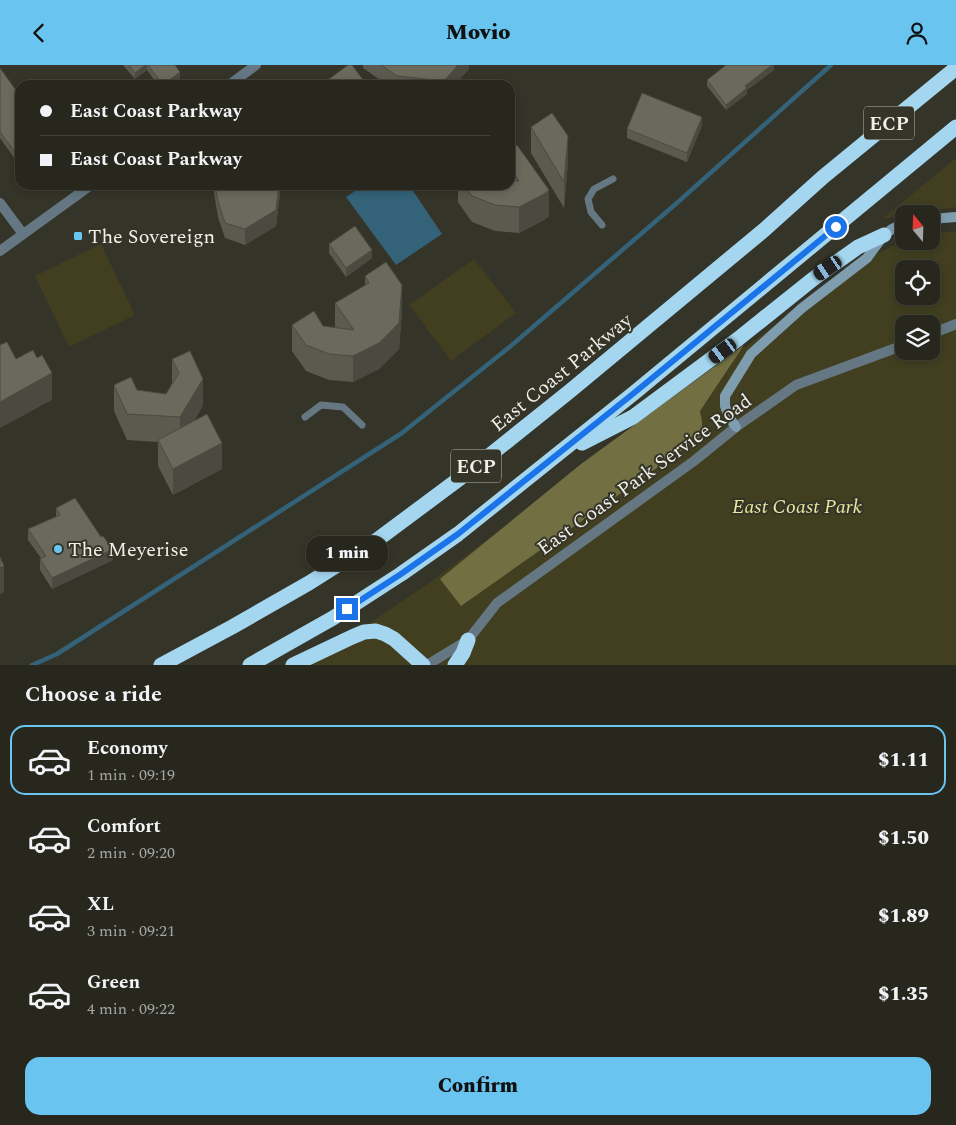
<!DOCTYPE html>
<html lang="en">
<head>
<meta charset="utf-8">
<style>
	body { margin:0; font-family:Spectral,serif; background:#2f2f27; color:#f1f3f6; height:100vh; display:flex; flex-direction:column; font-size:19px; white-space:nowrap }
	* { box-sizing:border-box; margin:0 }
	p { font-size:16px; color:#a4a5a4 }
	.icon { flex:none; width:28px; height:28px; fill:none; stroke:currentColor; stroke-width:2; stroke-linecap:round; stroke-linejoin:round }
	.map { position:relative; height:600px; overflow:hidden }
	.sheet { display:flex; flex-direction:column; background:#27271e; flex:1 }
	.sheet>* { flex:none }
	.top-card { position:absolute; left:15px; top:15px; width:500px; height:110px; border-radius:15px; box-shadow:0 2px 8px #0003,0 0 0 1px #43443c; display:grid; align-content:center; height:110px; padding:0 25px; background:#27271e }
	.needle { width:32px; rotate:341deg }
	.buttons { position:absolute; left:895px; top:140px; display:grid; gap:10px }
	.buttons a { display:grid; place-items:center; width:45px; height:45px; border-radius:10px; background:#27271e; box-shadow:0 2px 8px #0003,0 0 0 1px #43443c; font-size:25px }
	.end { position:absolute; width:22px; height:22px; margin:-11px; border:6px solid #1a73e8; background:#fff; box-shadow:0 0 0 2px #fff }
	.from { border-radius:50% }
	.bubble { position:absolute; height:35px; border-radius:15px; background:#27271e; box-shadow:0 2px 8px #0003,0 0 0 1px #43443c; font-size:16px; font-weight:800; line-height:35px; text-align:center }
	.car { position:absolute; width:15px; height:30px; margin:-15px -8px; border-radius:6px; box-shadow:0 0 4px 1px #0007; background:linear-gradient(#222 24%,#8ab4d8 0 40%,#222 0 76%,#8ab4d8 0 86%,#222 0) }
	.top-card b { display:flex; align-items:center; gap:18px; height:48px; font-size:19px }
	.top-card b+b { border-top:1px solid #43443c }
	.top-card i { width:12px; height:12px; background:#f1f3f6 }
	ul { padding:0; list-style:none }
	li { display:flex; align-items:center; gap:15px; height:70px; margin:0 10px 8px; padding:0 15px; border:2px solid transparent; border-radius:15px }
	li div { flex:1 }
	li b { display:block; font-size:19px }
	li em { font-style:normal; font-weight:800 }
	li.selected { border-color:#69c4f0 }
	li>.icon { width:45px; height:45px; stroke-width:1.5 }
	h2 { padding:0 25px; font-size:22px; line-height:60px }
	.cta { display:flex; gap:10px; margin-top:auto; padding:10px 25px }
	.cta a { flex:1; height:58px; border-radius:15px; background:#69c4f0; color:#111; font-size:20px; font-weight:800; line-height:58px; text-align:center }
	header { display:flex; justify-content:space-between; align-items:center; height:65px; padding:0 25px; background:#69c4f0; color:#111; font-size:22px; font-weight:800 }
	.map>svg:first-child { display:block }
</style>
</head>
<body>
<header><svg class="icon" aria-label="back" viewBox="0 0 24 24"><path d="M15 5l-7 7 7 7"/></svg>Movio<svg class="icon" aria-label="person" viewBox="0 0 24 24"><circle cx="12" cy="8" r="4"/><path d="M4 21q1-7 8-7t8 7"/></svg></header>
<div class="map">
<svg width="956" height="600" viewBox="0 0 956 600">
	<rect width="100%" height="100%" fill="#343428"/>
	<!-- green -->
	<g fill="#413f20" fill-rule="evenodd">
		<polygon points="956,93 956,142 914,149 904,149 904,150 882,154"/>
		<path d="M956 166V600H298L361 564 429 518 859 197 904 176H931V169ZM904 204H931V231H904ZM904 259H931V286H904Z"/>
		<polygon points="101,179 135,250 69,282 35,211"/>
		<polygon points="474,194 516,248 451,296 409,240"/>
	</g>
	<!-- forest -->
	<polygon fill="#727043" points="744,280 700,346 702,356 702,371 461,541 440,514 581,399"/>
	<!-- water -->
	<polygon fill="#336279" points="364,120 409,120 442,169 396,200 346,132"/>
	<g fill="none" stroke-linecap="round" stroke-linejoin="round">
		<!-- stream -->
		<polyline stroke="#336279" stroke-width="4.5" points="32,600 57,589 402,368 512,280 678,137 831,0"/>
		<!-- service -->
		<g stroke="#647782" stroke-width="7">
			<polyline points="602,160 591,147 588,134 594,124 613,114"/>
			<polyline points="305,352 321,340 343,342 362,360"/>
		</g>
		<!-- minor -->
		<g stroke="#647782" stroke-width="10">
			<polyline points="0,138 23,169"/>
			<polyline points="931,269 956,259"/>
			<polyline points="427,600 468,575 497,538 694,396 736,362 796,320 904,280"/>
		</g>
		<!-- tertiary -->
		<g stroke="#647782" stroke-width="10">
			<polyline points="229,20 256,0"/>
			<polyline points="0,186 91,120"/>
		</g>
		<!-- secondary -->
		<g stroke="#7e9eaf" stroke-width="10">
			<polyline points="931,154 956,152"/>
			<polyline points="736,362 729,352 725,341 725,331 751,289 802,243 867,193 884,170 892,164 904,158"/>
		</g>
		<!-- motorway -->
		<g stroke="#a4d6f0" stroke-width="15">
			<polyline points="582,378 633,352 738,274 813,214 858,182 884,170"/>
			<polyline points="161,600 232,562 309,518 377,475 475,402 570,326 764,165 823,112 956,3"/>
			<polyline points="250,600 333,553 401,509 458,469 634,328 956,62"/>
			<polyline points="293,600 352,572 364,567 376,566 385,569 394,574 423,600"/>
			<polyline points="455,600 463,588 468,575"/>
		</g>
	</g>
	<!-- wall -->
	<g fill="#5b5a4f">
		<polygon points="123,0 175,0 180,13 171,20 158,20 147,5 135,14"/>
		<polygon points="363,0 469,0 469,4 454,20 387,20 363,3"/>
		<polygon points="774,0 774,5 747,25 747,29 726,45 707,21 707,15"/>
		<polygon points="0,3 20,31 20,101 0,73"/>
		<polygon points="702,60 687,97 627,73 627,64"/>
		<polygon points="531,62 568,97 564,143 531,88"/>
		<polygon points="510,84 549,151 544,155 519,168 495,166 472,157 458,137 458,120 510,120"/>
		<polygon points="214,120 281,120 276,161 245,180 225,173 218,152 214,128"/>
		<polygon points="329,179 372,193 346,212 329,188"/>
		<polygon points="365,211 402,246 399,284 379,304 353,317 329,315 306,306 292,286 292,260 323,261 335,263 335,238 365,221"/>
		<polygon points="172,294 203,340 194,356 222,404 173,430 158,401 158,377 127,375 114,346 114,320 137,325 166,329 172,318"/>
		<polygon points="56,443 113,495 52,524 40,505 40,494 41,493 28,475 28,464 56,452"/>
	</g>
	<!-- shaded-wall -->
	<g fill="#4a4a40">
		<polygon points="145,0 147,0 147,5 135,14 135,8"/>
		<polygon points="458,0 469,0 469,4 454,20 444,20 444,16"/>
		<polygon points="771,0 774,0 774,5 747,25 747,29 726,45 726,40 745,21"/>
		<polygon points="180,7 180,13 171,20 163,20"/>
		<polygon points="702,52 702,60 687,97 687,88"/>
		<polygon points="568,71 568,97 564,143 564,117"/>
		<polygon points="279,120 281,120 276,161 245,180 245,164"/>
		<polygon points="549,125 549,151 544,155 519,168 519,142"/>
		<polygon points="372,185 372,193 346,212 346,203"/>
		<polygon points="402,220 402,246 399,284 379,304 353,317 353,291"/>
		<polygon points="52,308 52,335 0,363 0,337"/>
		<polygon points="203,314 203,340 180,379 180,352"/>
		<polygon points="222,378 222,404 173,430 173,404"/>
		<polygon points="113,484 113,495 52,524 52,513"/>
		<polygon points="4,501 4,527 0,529 0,503"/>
	</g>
	<!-- building -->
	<g fill="#6a695c" stroke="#4a4a40">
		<polygon points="129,0 145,0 135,8"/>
		<polygon points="148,0 175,0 180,7 163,20"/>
		<polygon points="348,0 352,0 364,16 360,20 321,20"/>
		<polygon points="381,0 458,0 444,16 397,11"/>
		<polygon points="726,0 772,0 745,21 747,23 726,40 707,15"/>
		<polygon points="0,3 20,31 20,94 0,67"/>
		<polygon points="642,28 702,52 687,88 627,64"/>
		<polygon points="552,48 568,71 564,117 531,62"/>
		<polygon points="517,80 549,125 544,129 519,142 495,140 472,131 464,120 510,120 510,115 519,116 510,103 510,84"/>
		<polygon points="215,120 279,120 276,145 245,164 225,158 218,136"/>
		<polygon points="355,161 372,185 346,203 329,179"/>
		<polygon points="386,197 402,220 399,258 379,278 353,291 329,289 306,280 292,260 314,246 323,261 354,265 335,238 369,218 365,211"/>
		<polygon points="7,277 16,294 33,285 37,293 42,290 52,308 0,337 0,280"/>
		<polygon points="190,286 203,314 180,352 127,349 114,320 131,312 137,325 166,329 179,308 172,294"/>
		<polygon points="207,349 222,378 173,404 158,375"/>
		<polygon points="75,433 101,472 103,471 113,484 52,513 40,494 46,491 28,464 60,450 56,443"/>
		<polygon points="0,492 4,501 0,503"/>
	</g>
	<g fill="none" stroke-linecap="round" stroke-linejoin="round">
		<!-- route -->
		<polyline stroke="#1a73e8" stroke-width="6" points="347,544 401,509 458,469 634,328 836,162"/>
	</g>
	<!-- markers -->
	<g fill="#69c4f0" stroke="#343428" stroke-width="2">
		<rect x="73" y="166" width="10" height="10" rx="2.5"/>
		<circle cx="58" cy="484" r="5"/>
	</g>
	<g text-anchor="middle" stroke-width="4" stroke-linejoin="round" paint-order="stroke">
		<!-- shield labels -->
		<g fill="#343428" stroke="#b8b8ae" stroke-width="1">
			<rect x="864" y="41.5" width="50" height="33" rx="4"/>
			<rect x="451" y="384.5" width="50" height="33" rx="4"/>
		</g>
		<g font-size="19" font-weight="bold" fill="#f0f0e8">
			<text x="889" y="65">ECP</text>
			<text x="476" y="408">ECP</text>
		</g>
		<!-- poi labels -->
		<g font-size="20" fill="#f0f0e8" stroke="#343428" text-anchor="start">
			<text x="88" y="178">The Sovereign</text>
			<text x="68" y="491">The Meyerise</text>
		</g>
		<!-- street labels -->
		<g font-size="20" fill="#f0f0e8" stroke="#343428">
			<text transform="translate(561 307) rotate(-39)" y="7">East Coast Parkway</text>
			<text transform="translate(644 409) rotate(-36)" y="7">East Coast Park Service Road</text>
		</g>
		<!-- park labels -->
		<g font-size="20" font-style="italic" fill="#ebe79d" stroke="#343428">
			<text x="797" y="448">East Coast Park</text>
		</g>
	</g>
</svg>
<div class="buttons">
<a><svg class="needle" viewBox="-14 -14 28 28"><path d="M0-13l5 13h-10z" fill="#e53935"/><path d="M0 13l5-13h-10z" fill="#a4a5a4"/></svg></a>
<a><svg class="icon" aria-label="locate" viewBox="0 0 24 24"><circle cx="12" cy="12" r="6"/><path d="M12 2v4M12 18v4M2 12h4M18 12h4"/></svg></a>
<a><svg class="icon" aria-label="layers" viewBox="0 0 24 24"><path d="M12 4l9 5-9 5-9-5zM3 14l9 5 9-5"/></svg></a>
</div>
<i class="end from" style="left:836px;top:162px"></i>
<i class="end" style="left:347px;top:544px"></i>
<div class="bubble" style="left:306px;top:471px;width:82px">1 min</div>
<i class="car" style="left:828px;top:203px;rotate:236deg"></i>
<i class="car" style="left:723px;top:286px;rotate:234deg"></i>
<div class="top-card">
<b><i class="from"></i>East Coast Parkway</b>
<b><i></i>East Coast Parkway</b>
</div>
</div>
<section class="sheet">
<h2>Choose a ride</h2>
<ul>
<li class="selected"><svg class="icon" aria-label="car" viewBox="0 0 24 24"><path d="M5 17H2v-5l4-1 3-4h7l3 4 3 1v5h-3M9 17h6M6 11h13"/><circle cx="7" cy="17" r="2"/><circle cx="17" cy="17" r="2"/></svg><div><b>Economy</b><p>1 min · 09:19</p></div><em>$1.11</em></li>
<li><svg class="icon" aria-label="car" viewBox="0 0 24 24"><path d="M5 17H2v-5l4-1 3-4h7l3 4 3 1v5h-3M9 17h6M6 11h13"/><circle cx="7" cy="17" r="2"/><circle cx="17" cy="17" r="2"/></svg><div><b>Comfort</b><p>2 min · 09:20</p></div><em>$1.50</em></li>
<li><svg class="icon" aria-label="car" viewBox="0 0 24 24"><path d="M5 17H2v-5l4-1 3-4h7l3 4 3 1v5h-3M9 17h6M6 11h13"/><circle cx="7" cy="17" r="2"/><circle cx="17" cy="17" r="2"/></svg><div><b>XL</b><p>3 min · 09:21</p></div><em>$1.89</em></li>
<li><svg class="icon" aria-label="car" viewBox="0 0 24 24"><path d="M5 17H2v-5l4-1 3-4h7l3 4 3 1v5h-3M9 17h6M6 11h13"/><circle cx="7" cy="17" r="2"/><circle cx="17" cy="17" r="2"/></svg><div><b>Green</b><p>4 min · 09:22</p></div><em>$1.35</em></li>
</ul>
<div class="cta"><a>Confirm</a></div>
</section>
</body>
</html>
